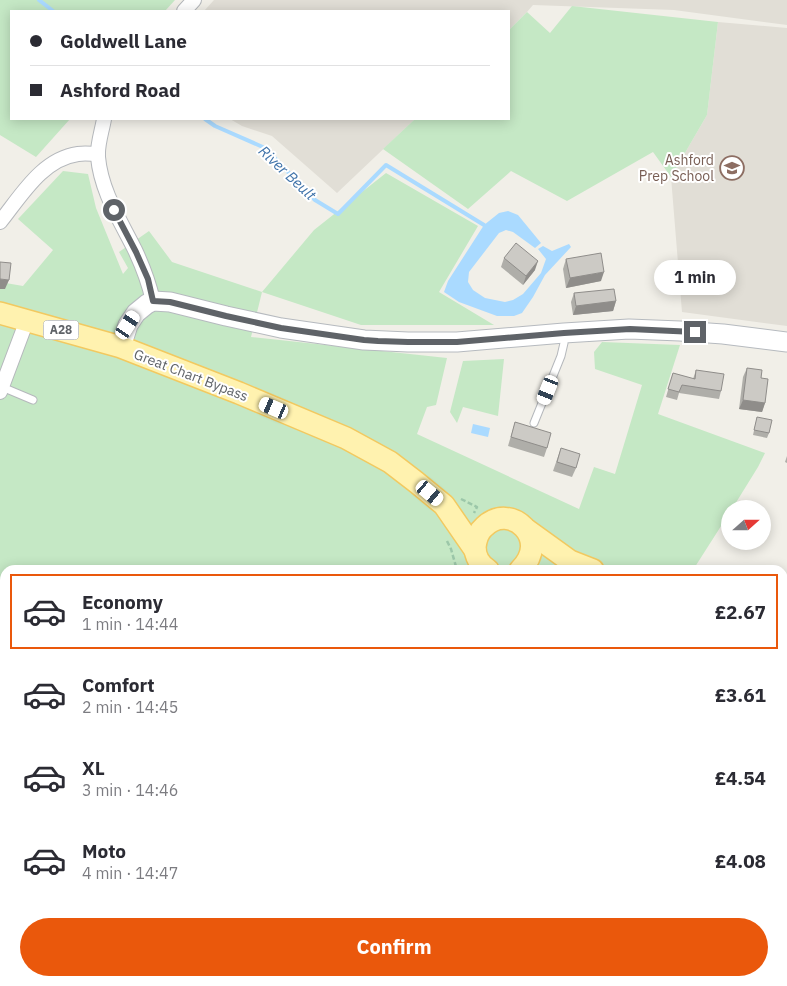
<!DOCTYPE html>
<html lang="en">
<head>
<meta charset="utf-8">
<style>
	body { margin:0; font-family:"IBM Plex Sans",sans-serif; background:#f7f7f7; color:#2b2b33; height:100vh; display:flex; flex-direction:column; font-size:19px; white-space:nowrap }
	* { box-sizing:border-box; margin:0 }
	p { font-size:16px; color:#7c7c81 }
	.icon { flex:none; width:28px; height:28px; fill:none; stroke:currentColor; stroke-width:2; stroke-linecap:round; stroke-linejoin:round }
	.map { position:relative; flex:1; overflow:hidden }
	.drawer { position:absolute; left:0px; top:565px; width:788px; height:421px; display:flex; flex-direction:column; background:#fff; border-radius:15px 15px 0 0; box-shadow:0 2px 12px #0003 }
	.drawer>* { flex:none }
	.hud { position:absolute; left:10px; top:10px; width:500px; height:110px; border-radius:0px; box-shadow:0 2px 12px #0003; display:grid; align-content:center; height:110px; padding:0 20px; background:#fff }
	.needle { width:32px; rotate:69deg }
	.fabs { position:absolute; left:721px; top:500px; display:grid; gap:10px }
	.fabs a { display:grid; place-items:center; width:50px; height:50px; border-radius:50%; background:#fff; box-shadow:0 2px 12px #0003; font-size:25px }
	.end { position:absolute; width:22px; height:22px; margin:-11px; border:6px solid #5f6368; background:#fff; box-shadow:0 0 0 2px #fff }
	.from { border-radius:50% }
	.bubble { position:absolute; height:35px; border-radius:18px; background:#fff; box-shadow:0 2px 12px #0003; font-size:16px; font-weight:800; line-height:35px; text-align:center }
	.car { position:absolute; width:15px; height:30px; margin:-15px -8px; border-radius:6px; box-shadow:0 0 4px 1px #0007; background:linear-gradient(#fff 24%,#345 0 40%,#fff 0 76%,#345 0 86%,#fff 0) }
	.hud b { display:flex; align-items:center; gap:18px; height:48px; font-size:19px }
	.hud b+b { border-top:1px solid #e1e1e2 }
	.hud i { width:12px; height:12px; background:#2b2b33 }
	ul { padding:9px 0 0; list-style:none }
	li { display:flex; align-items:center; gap:15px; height:75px; margin:0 10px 8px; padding:0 10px; border:2px solid transparent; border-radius:0px }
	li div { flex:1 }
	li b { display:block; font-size:19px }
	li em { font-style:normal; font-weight:800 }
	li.on { border-color:#ea580c }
	li>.icon { width:45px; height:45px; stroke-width:1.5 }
	.action { display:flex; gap:10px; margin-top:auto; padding:10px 20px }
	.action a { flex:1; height:58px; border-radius:30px; background:#ea580c; color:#fff; font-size:20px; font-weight:800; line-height:58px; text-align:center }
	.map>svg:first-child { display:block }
</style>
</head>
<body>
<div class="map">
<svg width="787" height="986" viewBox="0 0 787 986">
	<rect width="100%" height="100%" fill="#f1efe8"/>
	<!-- education -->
	<g fill="#e1ded6">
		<polygon points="214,0 787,0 787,25 674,10 533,5 527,12 509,30 509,11 204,11"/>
		<polygon points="718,22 787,28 787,326 682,312 671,177 707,115"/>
		<polygon points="230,119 415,119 337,193 272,136 242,126"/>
	</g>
	<!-- green -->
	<g fill="#c5e8c5">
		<polygon points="0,0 175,0 165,11 11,11 11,119 70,119 36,157 0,135"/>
		<polygon points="572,6 718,22 707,115 671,177 653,152 567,201 511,171 468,209 383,149 415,119 509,119 509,30 527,12 550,33"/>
		<polygon points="63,171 88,174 96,208 123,274 128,268 119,252 149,231 172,262 262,292 314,230 386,173 478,226 439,292 494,325 361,325 262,292 251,337 447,358 436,405 427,407 417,434 579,509 594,467 615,474 642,385 595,369 594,352 602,342 680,345 658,414 765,453 758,467 732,509 730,509 730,512 693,570 5,570 5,981 782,981 783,634 787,637 787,986 0,986 0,282 23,286 53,250 18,219"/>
		<polygon points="504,359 498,416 463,407 457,423 450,412 463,361"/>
	</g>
	<!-- water -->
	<g fill="#aadaff">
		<polygon points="508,211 518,215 541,243 535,248 513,232 506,230 499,233 469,272 468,282 473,290 485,298 505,302 513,300 523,294 541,273 546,259 538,249 543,246 552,251 569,244 571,247 545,275 533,297 522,313 514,316 497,316 459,302 444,292 448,281 484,225 499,213"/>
		<polygon points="473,424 490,428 488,437 471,433"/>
	</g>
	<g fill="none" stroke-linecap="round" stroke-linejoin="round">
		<!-- stream -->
		<g stroke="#aadaff" stroke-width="4">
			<polyline points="39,0 53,11"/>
			<polyline points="205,119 215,126 265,148 315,200 338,214 386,165 484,225"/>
		</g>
		<!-- lane casing -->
		<g stroke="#b5b8bc" stroke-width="9">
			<g id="lane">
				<polyline points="2,387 33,400"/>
				<polyline points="534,423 561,356 564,343 564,333"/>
			</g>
		</g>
		<!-- street casing -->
		<g stroke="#b5b8bc" stroke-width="16">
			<g id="street">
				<polyline points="184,11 194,0"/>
				<path d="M104 119C102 131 97 145 98 157 101 191 120 220 135 250 143 267 149 283 153 301"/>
				<path d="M0 222C21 196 42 159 78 154 85 153 92 154 98 154"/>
				<polyline points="0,392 27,320"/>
				<polyline points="438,986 439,981"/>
				<polyline points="581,986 588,981"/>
			</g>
		</g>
		<!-- secondary casing -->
		<g stroke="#b6babf" stroke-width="21">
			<polyline id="secondary" points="121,347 128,325 136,313 147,304 153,301 170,302 226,316 281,328 364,340 408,342 457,342 564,333 629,329 680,331 723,334 787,342"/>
		</g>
		<!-- primary casing -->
		<g stroke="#f2c960" stroke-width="24">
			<g id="primary">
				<polyline points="0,313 121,347 239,393 346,438 390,462 416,482 444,505 475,550"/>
				<polyline points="527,530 570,561 593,570"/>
				<path d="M488 570C480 565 475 556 475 547 476 539 478 532 484 527 510 501 552 539 520 570"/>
				<polyline points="782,677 787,680"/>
			</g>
		</g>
		<!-- path -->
		<g stroke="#9cc7a9" stroke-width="2.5" stroke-dasharray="5 2.5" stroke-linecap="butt">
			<polyline points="461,499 477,507 474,513"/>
			<polyline points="447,541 451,549 457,570"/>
		</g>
		<!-- lane -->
		<use href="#lane" stroke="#fff" stroke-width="7"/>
		<!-- street -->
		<use href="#street" stroke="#fff" stroke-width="14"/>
		<!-- secondary -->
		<use href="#secondary" stroke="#fff" stroke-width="19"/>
		<!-- primary -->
		<use href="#primary" stroke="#fff2af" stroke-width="21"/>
	</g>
	<!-- wall -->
	<g fill="#afaea9">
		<polygon points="504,258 535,270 523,285 501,267"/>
		<polygon points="566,259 601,281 566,288 563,269"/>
		<polygon points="574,293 616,301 613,311 573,315 571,302"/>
		<polygon points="747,368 761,378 765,403 762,412 739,409 743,377"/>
		<polygon points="696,370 721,391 719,399 679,393 677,400 666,397 673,373 693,379"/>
		<polygon points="757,417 769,433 767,438 753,435"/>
		<polygon points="515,422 547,448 544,457 508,446"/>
		<polygon points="561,448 576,468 572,477 553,471"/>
		<polygon points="787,456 787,463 785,462"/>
	</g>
	<!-- shaded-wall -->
	<g fill="#8f8d8a">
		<polygon points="538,261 535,270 523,285 526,276"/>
		<polygon points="604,272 601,281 566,288 570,278"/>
		<polygon points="0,279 9,280 5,289 0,289"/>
		<polygon points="616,301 613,311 573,315 576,306"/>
		<polygon points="743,400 765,403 762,412 739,409"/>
	</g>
	<!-- building -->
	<g fill="#cccac5" stroke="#8f8d8a">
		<polygon points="516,243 538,261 526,276 504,258"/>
		<polygon points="601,253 604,272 570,278 566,259"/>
		<polygon points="0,262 11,263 9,280 0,279"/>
		<polygon points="614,289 616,301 576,306 574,293"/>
		<polygon points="747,368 762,370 761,378 768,379 765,403 743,400"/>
		<polygon points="696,370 724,374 721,391 682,385 679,392 668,389 673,373 695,379"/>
		<polygon points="757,417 772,420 769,433 754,430"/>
		<polygon points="515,422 551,433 547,448 511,437"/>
		<polygon points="561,448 580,454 576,468 557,462"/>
	</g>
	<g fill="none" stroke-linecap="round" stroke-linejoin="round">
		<!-- route -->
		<polyline stroke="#5f6368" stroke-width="6" points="114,210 136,252 148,279 153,301 170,302 226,316 281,328 364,340 378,341 408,342 457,342 564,333 630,329 695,332"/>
	</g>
	<!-- icons -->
	<defs>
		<g id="school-ring" transform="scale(1.25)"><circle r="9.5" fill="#fff" stroke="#8d6e63" stroke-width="1.5"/><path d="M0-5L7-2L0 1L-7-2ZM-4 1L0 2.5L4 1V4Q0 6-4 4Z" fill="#8d6e63"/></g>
	</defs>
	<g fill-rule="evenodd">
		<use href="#school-ring" x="732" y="168"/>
	</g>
	<g text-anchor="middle" stroke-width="4" stroke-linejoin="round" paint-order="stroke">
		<!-- shield labels -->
		<rect fill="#fff" stroke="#8f9295" stroke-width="1" x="43.5" y="320.5" width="35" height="19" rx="4"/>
		<g font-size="12" font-weight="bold" fill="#5f6368">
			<text x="61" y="334">A28</text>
		</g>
		<!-- education labels -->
		<g font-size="14" fill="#785e54" stroke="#fff" text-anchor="end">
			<text x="714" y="165">Ashford<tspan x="714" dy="16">Prep School</tspan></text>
		</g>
		<!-- street labels -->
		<g font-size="14" fill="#5f6368" stroke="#fff">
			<text transform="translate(191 375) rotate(21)" y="5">Great Chart Bypass</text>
		</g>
		<!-- water labels -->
		<g font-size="15" font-style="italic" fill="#4174aa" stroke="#fff">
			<text transform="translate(287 173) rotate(43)" y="5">River Beult</text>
		</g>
	</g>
</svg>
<div class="fabs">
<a><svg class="needle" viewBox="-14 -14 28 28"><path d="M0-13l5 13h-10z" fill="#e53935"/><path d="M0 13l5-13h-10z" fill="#7c7c81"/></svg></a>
</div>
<i class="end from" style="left:114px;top:210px"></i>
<i class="end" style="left:695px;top:332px"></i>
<div class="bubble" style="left:654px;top:260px;width:82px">1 min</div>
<i class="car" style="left:128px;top:325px;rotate:33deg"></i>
<i class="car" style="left:548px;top:390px;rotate:202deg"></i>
<i class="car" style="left:274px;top:408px;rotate:293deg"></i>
<i class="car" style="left:430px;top:493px;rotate:130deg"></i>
<div class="hud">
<b><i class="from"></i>Goldwell Lane</b>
<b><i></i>Ashford Road</b>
</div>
<section class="drawer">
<ul>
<li class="on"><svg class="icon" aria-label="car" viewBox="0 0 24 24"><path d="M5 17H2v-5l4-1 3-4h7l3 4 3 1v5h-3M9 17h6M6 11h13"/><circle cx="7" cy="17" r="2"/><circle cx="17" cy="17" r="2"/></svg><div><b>Economy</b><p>1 min · 14:44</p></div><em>£2.67</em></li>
<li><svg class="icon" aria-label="car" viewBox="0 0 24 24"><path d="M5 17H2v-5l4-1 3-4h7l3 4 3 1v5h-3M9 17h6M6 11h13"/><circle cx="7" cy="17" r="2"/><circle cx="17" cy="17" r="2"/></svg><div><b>Comfort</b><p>2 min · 14:45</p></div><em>£3.61</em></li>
<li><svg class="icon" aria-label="car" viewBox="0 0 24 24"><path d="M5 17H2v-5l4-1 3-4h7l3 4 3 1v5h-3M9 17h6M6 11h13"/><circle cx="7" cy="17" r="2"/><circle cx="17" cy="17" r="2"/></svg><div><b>XL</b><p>3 min · 14:46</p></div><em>£4.54</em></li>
<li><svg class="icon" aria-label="car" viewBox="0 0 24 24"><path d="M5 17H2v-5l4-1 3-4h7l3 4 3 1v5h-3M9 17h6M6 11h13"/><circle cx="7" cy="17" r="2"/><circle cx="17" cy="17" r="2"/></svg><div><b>Moto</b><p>4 min · 14:47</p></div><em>£4.08</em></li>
</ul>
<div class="action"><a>Confirm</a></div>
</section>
</div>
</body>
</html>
